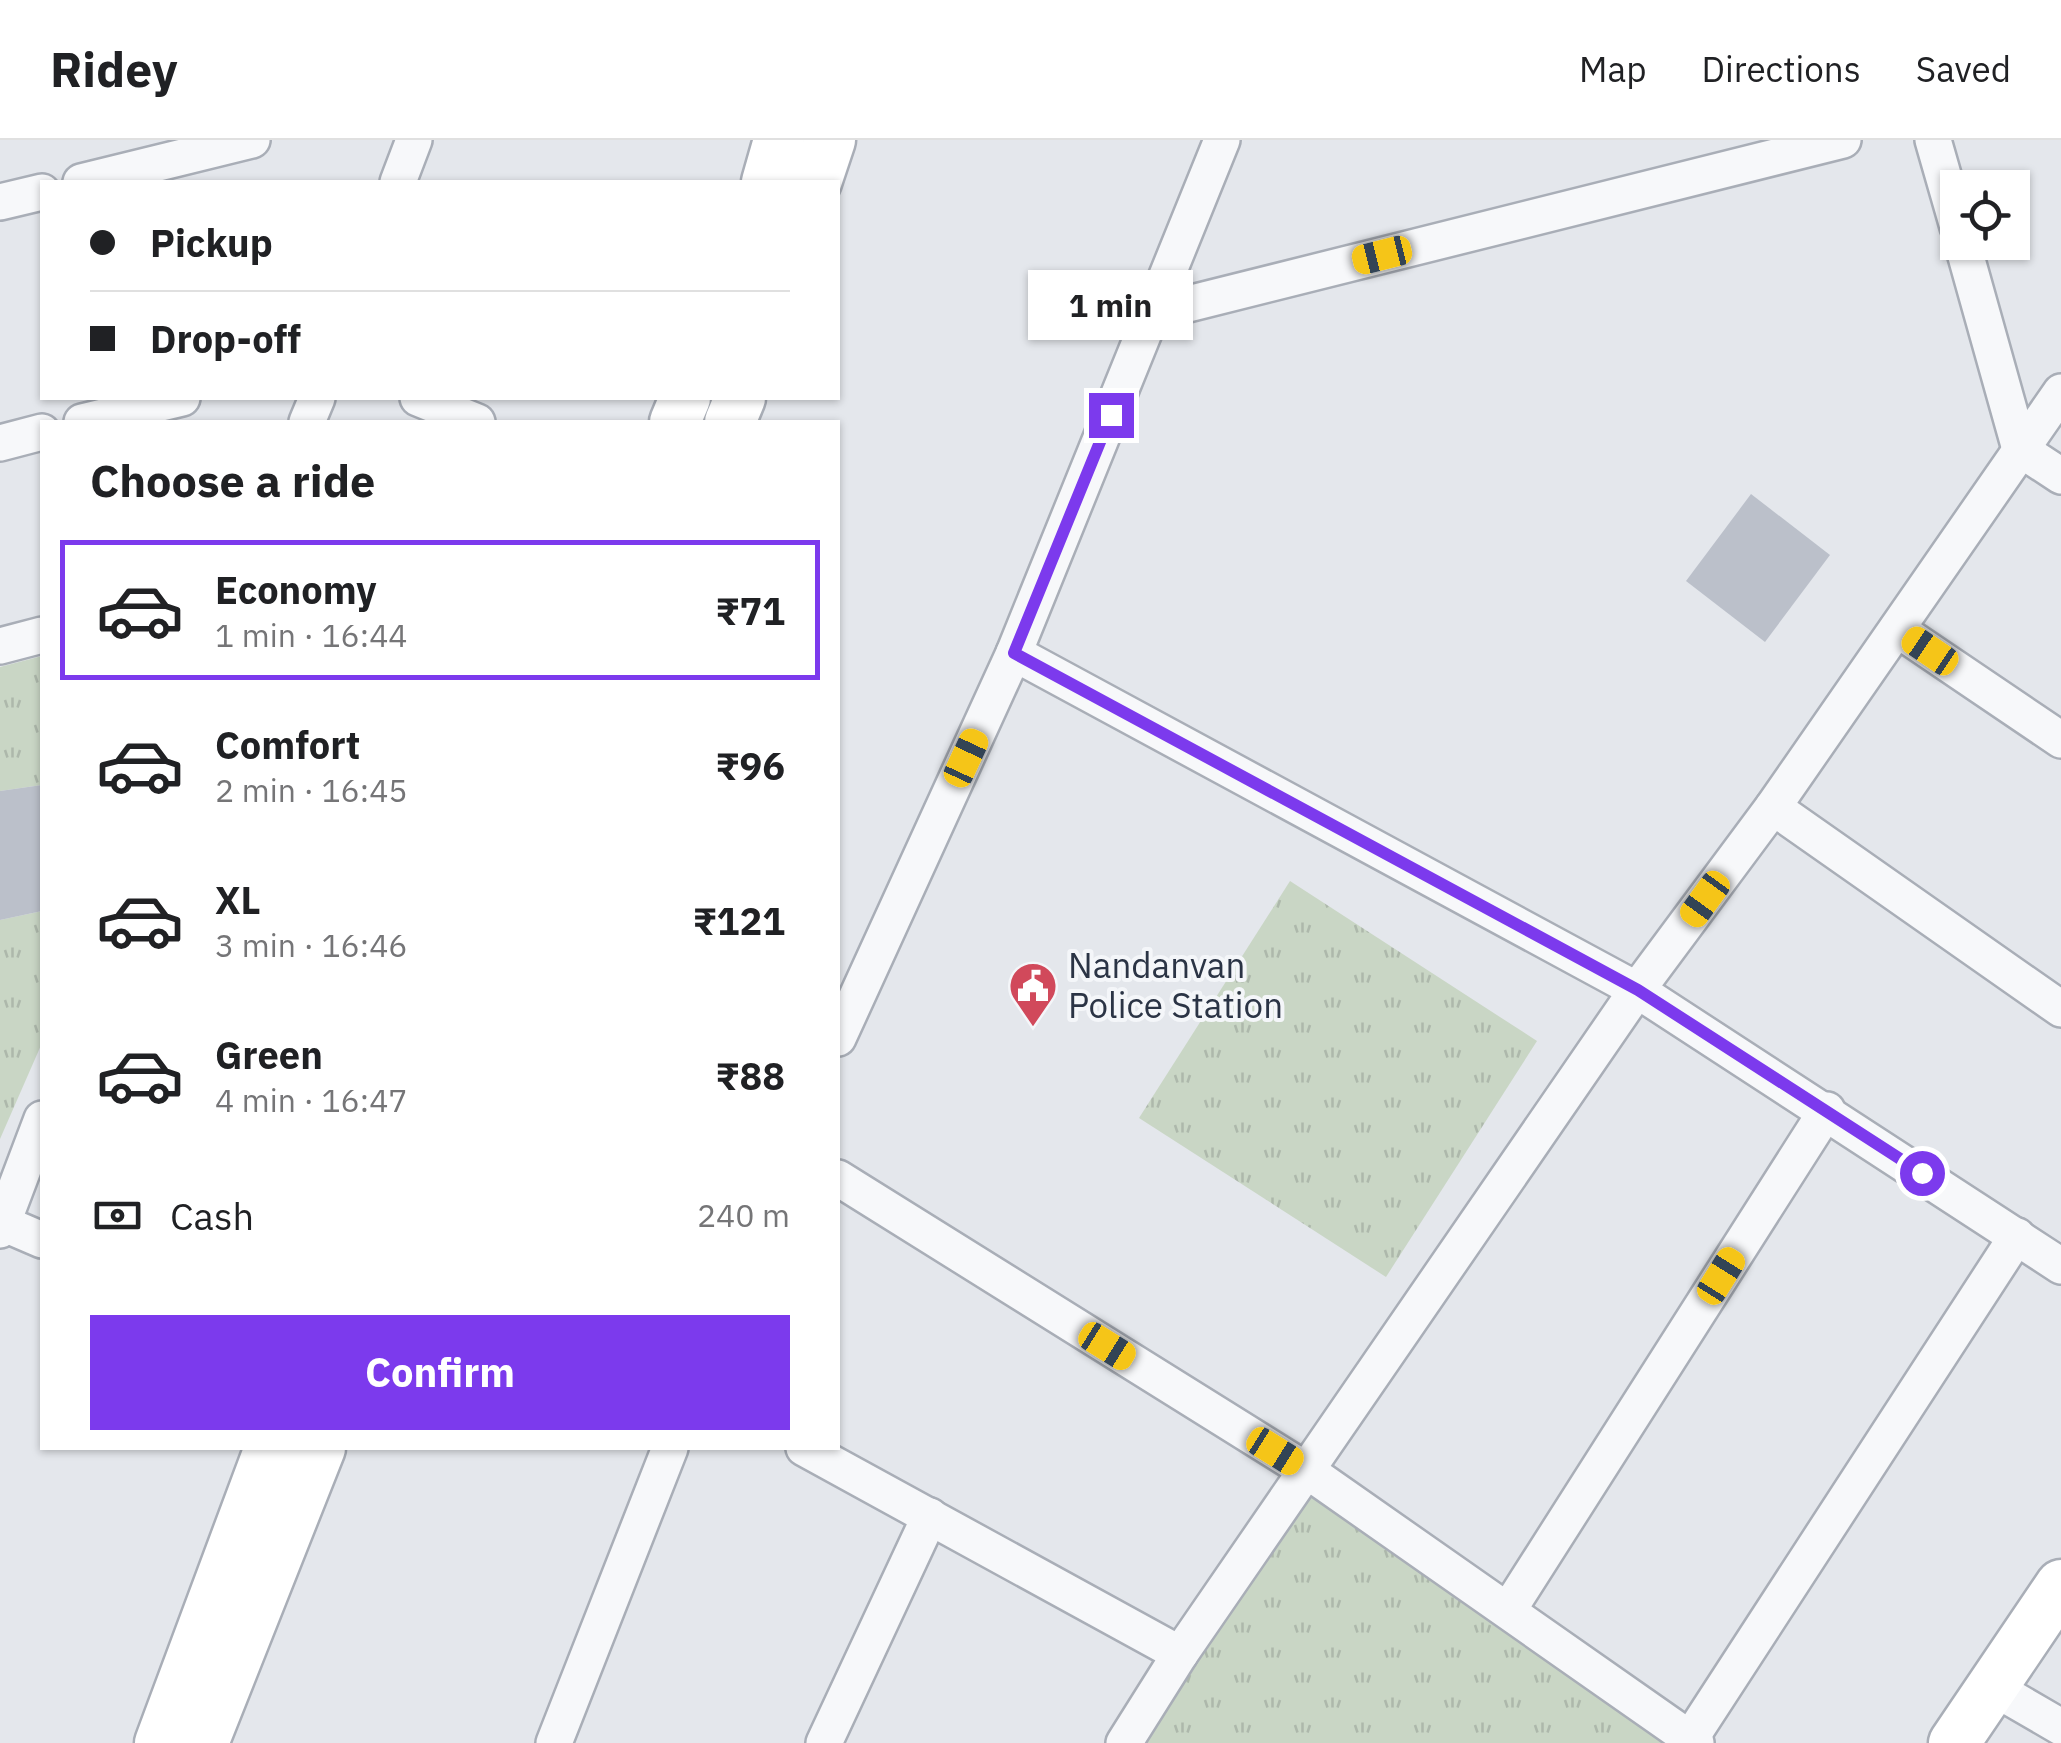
<!DOCTYPE html>
<html lang="en">
<head>
<meta charset="utf-8">
<style>
	body { margin:0; font-family:"IBM Plex Sans",sans-serif; background:#f2f2f2; color:#202124; height:100vh; display:flex; flex-direction:column; font-size:38px; white-space:nowrap }
	* { box-sizing:border-box; margin:0 }
	p { font-size:32px; color:#757577 }
	.icon { flex:none; width:55px; height:55px; fill:none; stroke:currentColor; stroke-width:2; stroke-linecap:round; stroke-linejoin:round }
	.map { position:relative; flex:1; overflow:hidden }
	.drawer { position:absolute; left:40px; top:280px; width:800px; height:1030px; display:flex; flex-direction:column; background:#fff; border-radius:0px; box-shadow:0 2px 8px #0004 }
	.drawer>* { flex:none }
	.hud { position:absolute; left:40px; top:40px; width:800px; height:220px; border-radius:0px; box-shadow:0 2px 8px #0004; display:grid; align-content:center; height:220px; padding:0 50px; background:#fff }
	.controls { position:absolute; left:1940px; top:30px; display:grid; gap:20px }
	.controls a { display:grid; place-items:center; width:90px; height:90px; border-radius:0px; background:#fff; box-shadow:0 2px 8px #0004; font-size:50px }
	.end { position:absolute; width:45px; height:45px; margin:-22px; border:12px solid #7c3aed; background:#fff; box-shadow:0 0 0 5px #fff }
	.from { border-radius:50% }
	.bubble { position:absolute; height:70px; border-radius:0px; background:#fff; box-shadow:0 2px 8px #0004; font-size:32px; font-weight:700; line-height:70px; text-align:center }
	.car { position:absolute; width:30px; height:60px; margin:-30px -15px; border-radius:12px; box-shadow:0 0 8px 2px #0007; background:linear-gradient(#f5c518 24%,#345 0 40%,#f5c518 0 76%,#345 0 86%,#f5c518 0) }
	.hud b { display:flex; align-items:center; gap:35px; height:95px; font-size:38px }
	.hud b+b { border-top:2px solid #e0e0e0 }
	.hud i { width:25px; height:25px; background:#202124 }
	ul { padding:0; list-style:none }
	li { display:flex; align-items:center; gap:30px; height:140px; margin:0 20px 15px; padding:0 30px; border:5px solid transparent; border-radius:0px }
	li div { flex:1 }
	li b { display:block; font-size:38px }
	li em { font-style:normal; font-weight:700 }
	li.current { border-color:#7c3aed }
	li>.icon { width:90px; height:90px; stroke-width:1.5 }
	h2 { padding:0 50px; font-size:45px; line-height:120px }
	.pay { display:flex; align-items:center; gap:25px; height:110px; padding:0 50px; font-size:38px }
	.pay p { margin-inline-start:auto }
	.action { display:flex; gap:20px; margin-top:auto; padding:20px 50px }
	.action a { flex:1; height:115px; border-radius:0px; background:#7c3aed; color:#fff; font-size:40px; font-weight:700; line-height:115px; text-align:center }
	header { display:flex; align-items:center; gap:60px; box-sizing:border-box; height:140px; padding:0 50px; background:#fff; border-bottom:2px solid #e0e0e0 }
	header strong { font-size:48px }
	nav { display:flex; gap:55px; margin-inline-start:auto; font-size:35px }
	.map>svg:first-child { display:block }
</style>
</head>
<body>
<header>
<strong>Ridey</strong>
<nav><a>Map</a><a>Directions</a><a>Saved</a></nav>
</header>
<div class="map">
<svg width="2061" height="1603" viewBox="0 0 2061 1603">
	<defs>
		<pattern id="park-tufts" width="24" height="20" patternUnits="userSpaceOnUse" patternTransform="scale(2.5)"><rect width="24" height="20" fill="#c9d6c5"/><path d="M3 7l-1-3M5 7V3M7 7l1-3M15 17l-1-3M17 17v-4M19 17l1-3" fill="none" stroke="#adb8ab"/></pattern>
	</defs>
	<rect width="100%" height="100%" fill="#e4e7ec"/>
	<!-- park -->
	<g fill="url(#park-tufts)">
		<polygon points="42,516 42,645 0,651 0,527"/>
		<polygon points="1290,741 1537,901 1386,1137 1139,978"/>
		<polygon points="42,771 42,903 0,999 0,780"/>
		<polygon points="1309,1332 1684,1603 1127,1603"/>
	</g>
	<!-- building -->
	<g fill="#bbc0ca">
		<polygon points="1751,354 1830,415 1765,502 1686,441"/>
		<polygon points="42,645 42,771 0,780 0,651"/>
	</g>
	<g fill="none" stroke-linecap="round" stroke-linejoin="round">
		<!-- street casing -->
		<g stroke="#a9aeb7" stroke-width="40">
			<g id="street">
				<polyline points="1222,0 1014,513 1637,850 2061,1126"/>
				<polyline points="1933,0 1958,87"/>
				<polyline points="81,42 252,0"/>
				<polyline points="398,42 414,0"/>
				<polyline points="0,62 42,52"/>
				<polyline points="1962,102 2020,309 2061,336"/>
				<polyline points="1152,173 1843,0"/>
				<polyline points="418,258 477,282"/>
				<polyline points="82,282 182,258"/>
				<polyline points="307,282 317,258"/>
				<polyline points="0,303 42,292"/>
				<polyline points="1897,489 2061,600"/>
				<polyline points="0,506 42,495"/>
				<polyline points="1773,667 2061,869"/>
				<polyline points="838,898 1014,513"/>
				<polyline points="838,1038 1309,1332 1696,1603"/>
				<polyline points="0,1082 42,1100"/>
				<polyline points="0,1090 42,979"/>
				<polyline points="804,1308 1180,1514"/>
				<polyline points="1509,1469 1827,970"/>
				<polyline points="1992,1547 2061,1587"/>
				<polyline points="1690,1599 2017,1096"/>
				<polyline points="554,1603 670,1308"/>
				<polyline points="824,1603 930,1376"/>
				<polyline points="1124,1603 1180,1514 1637,850 1773,667 2061,252"/>
			</g>
		</g>
		<!-- secondary casing -->
		<g stroke="#a9aeb7" stroke-width="55">
			<g id="secondary">
				<polyline points="767,42 779,0"/>
				<polyline points="816,42 830,0"/>
				<polyline points="675,282 685,258"/>
				<polyline points="730,282 740,258"/>
				<polyline points="160,1603 270,1308"/>
				<polyline points="203,1603 320,1308"/>
				<polyline points="1954,1603 2061,1445"/>
			</g>
		</g>
		<!-- street -->
		<use href="#street" stroke="#f7f8fa" stroke-width="35"/>
		<!-- secondary -->
		<use href="#secondary" stroke="#fff" stroke-width="50"/>
	</g>
	<g fill="none" stroke-linecap="round" stroke-linejoin="round">
		<!-- route -->
		<polyline stroke="#7c3aed" stroke-width="12" points="1111,275 1014,513 1638,850 1922,1033"/>
	</g>
	<!-- icons -->
	<defs>
		<g id="civic-pin" transform="scale(2.5)"><path d="M0 17L-7.5 6A9.5 9.5 0 1 1 7.5 6Z" fill="#d1495b" stroke="#f4f6f9"/><path d="M-.6-6.5H3V-4.5H.6V-3L4-1V1h2V6H-6V1h2V-1L-.6-3ZM-1.2 2.5V6h2.4V2.5Z" fill="#fff"/></g>
	</defs>
	<g fill-rule="evenodd">
		<use href="#civic-pin" x="1033" y="846"/>
	</g>
	<g text-anchor="middle" stroke-width="8" stroke-linejoin="round" paint-order="stroke">
		<!-- poi labels -->
		<g font-size="35" fill="#2b3445" stroke="#f4f6f9" text-anchor="start">
			<text x="1068" y="838">Nandanvan<tspan x="1068" dy="40">Police Station</tspan></text>
		</g>
	</g>
</svg>
<div class="controls">
<a><svg class="icon" aria-label="locate" viewBox="0 0 24 24"><circle cx="12" cy="12" r="6"/><path d="M12 2v4M12 18v4M2 12h4M18 12h4"/></svg></a>
</div>
<i class="end from" style="left:1922px;top:1033px"></i>
<i class="end" style="left:1111px;top:275px"></i>
<div class="bubble" style="left:1028px;top:130px;width:165px">1 min</div>
<i class="car" style="left:1382px;top:115px;rotate:256deg"></i>
<i class="car" style="left:1930px;top:511px;rotate:304deg"></i>
<i class="car" style="left:966px;top:618px;rotate:25deg"></i>
<i class="car" style="left:1705px;top:759px;rotate:216deg"></i>
<i class="car" style="left:1721px;top:1136px;rotate:32deg"></i>
<i class="car" style="left:1107px;top:1206px;rotate:122deg"></i>
<i class="car" style="left:1275px;top:1311px;rotate:122deg"></i>
<div class="hud">
<b><i class="from"></i>Pickup</b>
<b><i></i>Drop-off</b>
</div>
<section class="drawer">
<h2>Choose a ride</h2>
<ul>
<li class="current"><svg class="icon" aria-label="car" viewBox="0 0 24 24"><path d="M5 17H2v-5l4-1 3-4h7l3 4 3 1v5h-3M9 17h6M6 11h13"/><circle cx="7" cy="17" r="2"/><circle cx="17" cy="17" r="2"/></svg><div><b>Economy</b><p>1 min · 16:44</p></div><em>₹71</em></li>
<li><svg class="icon" aria-label="car" viewBox="0 0 24 24"><path d="M5 17H2v-5l4-1 3-4h7l3 4 3 1v5h-3M9 17h6M6 11h13"/><circle cx="7" cy="17" r="2"/><circle cx="17" cy="17" r="2"/></svg><div><b>Comfort</b><p>2 min · 16:45</p></div><em>₹96</em></li>
<li><svg class="icon" aria-label="car" viewBox="0 0 24 24"><path d="M5 17H2v-5l4-1 3-4h7l3 4 3 1v5h-3M9 17h6M6 11h13"/><circle cx="7" cy="17" r="2"/><circle cx="17" cy="17" r="2"/></svg><div><b>XL</b><p>3 min · 16:46</p></div><em>₹121</em></li>
<li><svg class="icon" aria-label="car" viewBox="0 0 24 24"><path d="M5 17H2v-5l4-1 3-4h7l3 4 3 1v5h-3M9 17h6M6 11h13"/><circle cx="7" cy="17" r="2"/><circle cx="17" cy="17" r="2"/></svg><div><b>Green</b><p>4 min · 16:47</p></div><em>₹88</em></li>
</ul>
<div class="pay"><svg class="icon" aria-label="cash" viewBox="0 0 24 24"><path d="M3 7h18v10H3z"/><circle cx="12" cy="12" r="2"/></svg>Cash<p>240 m</p></div>
<div class="action"><a>Confirm</a></div>
</section>
</div>
</body>
</html>
